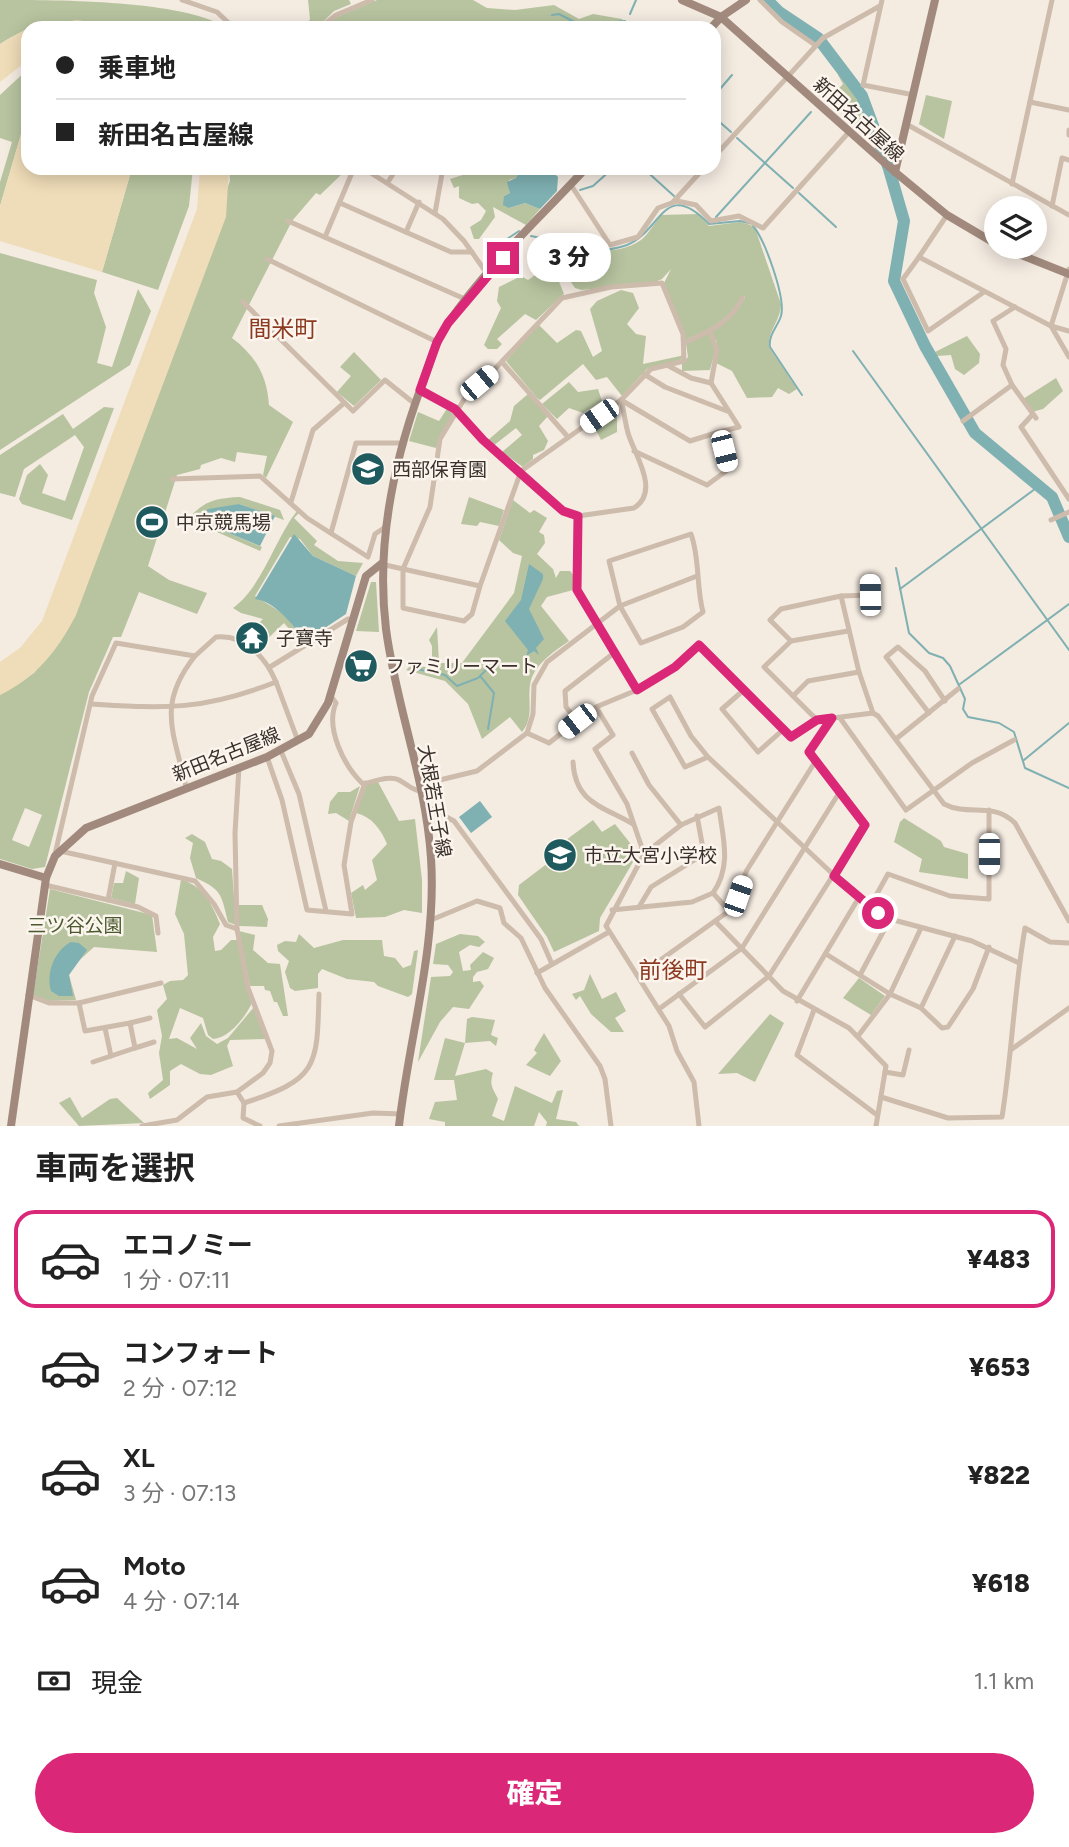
<!DOCTYPE html>
<html lang="ja">
<head>
<meta charset="utf-8">
<style>
	body { margin:0; font-family:Figtree,"Noto Sans JP",sans-serif; background:#f2f2f2; color:#222; height:100vh; display:flex; flex-direction:column; font-size:26px; white-space:nowrap }
	* { box-sizing:border-box; margin:0 }
	p { font-size:23px; color:#767676 }
	.icon { flex:none; width:38px; height:38px; fill:none; stroke:currentColor; stroke-width:2; stroke-linecap:round; stroke-linejoin:round }
	.map { position:relative; height:1126px; overflow:hidden }
	.side { display:flex; flex-direction:column; background:#fff; flex:1 }
	.side>* { flex:none }
	.guide { position:absolute; left:21px; top:21px; width:700px; height:154px; border-radius:21px; box-shadow:0 4px 18px #0003; display:grid; align-content:center; height:154px; padding:0 35px; background:#fff }
	.tools { position:absolute; left:984px; top:196px; display:grid; gap:14px }
	.tools a { display:grid; place-items:center; width:63px; height:63px; border-radius:50%; background:#fff; box-shadow:0 4px 18px #0003; font-size:35px }
	.end { position:absolute; width:32px; height:32px; margin:-16px; border:9px solid #db2777; background:#fff; box-shadow:0 0 0 4px #fff }
	.from { border-radius:50% }
	.bubble { position:absolute; height:49px; border-radius:24px; background:#fff; box-shadow:0 4px 18px #0003; font-size:23px; font-weight:800; line-height:49px; text-align:center }
	.car { position:absolute; width:21px; height:42px; margin:-21px -10px; border-radius:9px; box-shadow:0 0 5px 2px #0007; background:linear-gradient(#fff 24%,#345 0 40%,#fff 0 76%,#345 0 86%,#fff 0) }
	.guide b { display:flex; align-items:center; gap:24px; height:66px; font-size:26px }
	.guide b+b { border-top:2px solid #e0e0e0 }
	.guide i { width:18px; height:18px; background:#222 }
	ul { padding:0; list-style:none }
	li { display:flex; align-items:center; gap:21px; height:98px; margin:0 14px 10px; padding:0 21px; border:4px solid transparent; border-radius:21px }
	li div { flex:1 }
	li b { display:block; font-size:26px }
	li em { font-style:normal; font-weight:800 }
	li.selected { border-color:#db2777 }
	li>.icon { width:63px; height:63px; stroke-width:1.5 }
	h2 { padding:0 35px; font-size:32px; line-height:84px }
	.pay { display:flex; align-items:center; gap:18px; height:77px; padding:0 35px; font-size:26px }
	.pay p { margin-inline-start:auto }
	.action { display:flex; gap:14px; margin-top:auto; padding:14px 35px }
	.action a { flex:1; height:80px; border-radius:42px; background:#db2777; color:#fff; font-size:28px; font-weight:800; line-height:80px; text-align:center }
	.map>svg:first-child { display:block }
</style>
</head>
<body>
<div class="map">
<svg width="1069" height="1126" viewBox="0 0 1069 1126">
	<rect width="100%" height="100%" fill="#f4ebe1"/>
	<!-- green -->
	<g fill="#b8c4a0" fill-rule="evenodd">
		<path d="M0 0C60 0 183 0 227 28 195 28 154 33 124 28 75 19 44 15 0 44Z"/>
		<polygon points="308,0 349,0 351,4 334,11 317,28 305,28 310,19"/>
		<polygon points="377,0 473,0 487,8 515,10 554,5 579,19 593,14 622,19 628,28 323,28 337,17"/>
		<polygon points="28,69 28,121 25,121 0,206 0,182 12,142 0,138 0,95"/>
		<polygon points="841,73 858,95 875,143 828,100 843,84 838,75"/>
		<polygon points="926,95 952,101 944,139 919,124"/>
		<polygon points="132,168 193,168 189,206 158,290 102,272"/>
		<path d="M229 168H351L348 174 343 173 320 195 316 193 292 221 232 338C256 356 267 376 269 405L293 422 266 478 263 475 267 456 237 452 235 462 221 458 201 465 200 469 177 475 148 566 169 580 207 593 197 614 139 592 121 637H113L89 692 45 867 32 869 0 859V695L34 673 67 631 230 181ZM25 808 42 815 29 847 12 840Z"/>
		<polygon points="474,168 522,168 516,178 509,180 510,193 504,196 509,208 525,203 540,209 526,225 493,207 495,217 479,239 474,239 470,227 481,220 486,211 478,203 472,204 459,198 459,186 454,188 450,179 472,172"/>
		<path d="M698 214 709 226 740 222 751 225 756 231 781 304C781 320 767 332 769 347L797 389 789 394 778 388 772 397 747 398 732 371 716 363 717 342 711 332 739 308 745 297 742 296C730 320 708 330 685 340L664 283 671 269 662 279 650 284 581 290 575 288 566 275 558 279 564 294 536 320 525 314 497 339 502 344 497 349H488L484 345 501 308 497 301 499 287 521 276 528 280C539 274 543 261 556 256 582 246 616 258 641 240 648 235 655 222 661 215Z"/>
		<polygon points="0,253 97,280 94,293 106,327 97,363 112,367 138,289 151,311 130,365 0,450"/>
		<polygon points="621,290 633,293 639,308 627,324 636,334 646,336 643,364 685,355 679,361 647,369 622,396 607,377 596,380 583,364 540,400 537,398 506,361 538,324 557,343 576,330 581,331 593,357 602,351 590,309 597,301"/>
		<polygon points="709,333 715,351 710,370 682,371 682,364 688,357 686,344"/>
		<polygon points="967,336 980,354 979,363 964,375 955,369 951,355 937,356 935,352"/>
		<polygon points="354,352 381,380 354,406 337,392 351,376 340,367"/>
		<polygon points="1056,378 1063,391 1043,409 1032,412 1023,399"/>
		<polygon points="569,382 578,392 598,389 602,401 583,413 569,408 557,419 542,404"/>
		<polygon points="528,394 548,416 539,426 548,441 544,450 533,455 533,459 523,467 502,452 522,435 516,428 493,446 487,441 510,421 514,406"/>
		<polygon points="104,407 114,408 72,520 22,504 19,499 27,475 40,464 48,475 42,493 65,501 84,447 75,435 24,469 15,497 0,493 0,455 63,414 73,429"/>
		<polygon points="448,407 453,413 436,448 409,441 418,412 439,421"/>
		<polygon points="613,410 617,412 617,432 601,440 593,424"/>
		<path d="M240 497 280 510 284 520 239 504 198 520 262 547 260 551 192 521 190 517C205 500 218 498 240 497Z"/>
		<polygon points="469,497 504,510 499,526 480,522 477,526 461,524"/>
		<path d="M513 500 530 513 534 510 547 518 539 532 544 535 545 543 537 554 553 569 556 578 560 571H570L575 577 573 590 547 597 541 606 569 641C555 651 539 661 532 677 525 696 536 715 522 732L510 717 482 739 468 704 445 681 406 670 411 665 432 668V646L429 640 437 627 439 663H462L514 593 522 556 513 553 499 540Z"/>
		<path d="M297 511 299 513 294 518 317 541 314 545 338 561 363 563 356 576 313 556 300 539 290 537 255 596 284 614 305 641 302 644 284 623 260 646 257 641 260 636 254 628 263 619 241 613 233 608C261 589 276 537 297 511Z"/>
		<polygon points="371,582 376,582 379,632 356,631"/>
		<path d="M378 782 399 821 415 819 422 880V913L404 910 385 917 356 918 351 893 363 885 365 890 377 880 372 860 387 844C381 829 372 817 356 813L367 784Z"/>
		<polygon points="360,786 349,821 336,813 328,814 330,802 338,792 350,792"/>
		<polygon points="904,818 941,841 944,847 968,854 968,879 919,872 922,859 894,842 900,822"/>
		<polygon points="593,820 602,832 615,824 634,848 636,857 600,918 599,931 554,952 547,937 518,895 519,885 565,850 566,840"/>
		<path d="M192 834 205 842 212 859 221 861 232 869 236 925 228 922C221 894 222 890 196 878L190 858 193 843 185 838Z"/>
		<polygon points="126,871 139,878 135,904 111,898 114,883 123,883"/>
		<path d="M181 880C203 885 212 904 220 924L213 937 215 951 221 950 231 940H238L253 1001C246 1016 230 1038 213 1039L208 1035 203 1018 180 1008 169 1039 177 1038 197 1049 190 1038 201 1023 206 1036 217 1044 228 1038 254 1007 267 1039 230 1040 227 1046 233 1066 211 1075 200 1074 181 1064 170 1071V1085L150 1099 148 1093 163 1080 159 1053 162 1036 157 1010 167 999 163 985 170 981 183 980 188 975 184 934 175 914Z"/>
		<polygon points="50,889 152,915 157,952 94,947 74,965 69,975 76,1000 49,1001 33,995"/>
		<polygon points="239,905 262,905 268,919 267,927 239,926"/>
		<polygon points="239,931 255,935 253,950 268,963 280,964 288,1016 283,1016 277,1002 274,1002 270,991 265,990 264,986 250,986"/>
		<polygon points="299,934 314,948 343,940 382,940 384,956 395,958 403,968 411,965 414,951 418,950 412,994 408,997 378,986 374,982 347,979 322,969 318,974 318,988 295,991 290,988 285,972 289,961 278,951 277,945 285,941 296,942"/>
		<polygon points="460,934 478,936 485,942 479,947 470,945 459,952 463,971 471,970 470,965 483,952 494,958 488,969 477,972 473,977 473,982 480,981 484,986 469,1009 453,1007 440,1022 418,1062 431,977 450,976 453,972 448,965 433,964 436,944"/>
		<polygon points="590,974 602,999 616,992 626,1011 615,1018 624,1032 611,1032 591,1014 580,996 576,1000 572,994 584,990"/>
		<polygon points="859,978 885,996 871,1015 843,998"/>
		<polygon points="770,1014 784,1023 755,1082 737,1073 718,1074"/>
		<path d="M472 1017 495 1020 491 1035 498 1038 496 1046 490 1041 465 1043 455 1076 486 1069 493 1073C489 1086 493 1088 498 1099L492 1116 504 1121 515 1086 552 1103 557 1091 563 1090 556 1119 576 1122 579 1126H546L547 1122 539 1112 534 1126H445V1122L429 1119 435 1102 457 1100 454 1080H434L445 1038 465 1043 467 1019Z"/>
		<polygon points="544,1033 561,1061 550,1076 526,1065 537,1053 534,1050"/>
		<polygon points="70,1097 82,1118 110,1099 117,1098 144,1123 79,1126 59,1103"/>
	</g>
	<!-- sand -->
	<g fill="#efdcb8">
		<polygon points="77,20 125,28 29,28"/>
		<polygon points="28,28 28,60 0,82 0,44"/>
		<polygon points="25,120 28,121 28,168 132,168 102,272 0,241 0,206"/>
		<path d="M200 168H229L226 217 76 615C58 650 36 678 0 695V662L20 648 42 621 197 209Z"/>
	</g>
	<!-- water -->
	<g fill="#7fb0b2">
		<polygon points="522,168 550,169 558,177 557,191 540,209 525,203 509,208 503,205 504,196 510,193 507,182 516,178"/>
		<polygon points="239,504 275,516 260,546 197,520 208,509"/>
		<path d="M294 534 313 556 356 576 346 614 305 641C293 625 275 601 255 599Z"/>
		<polygon points="529,564 543,574 543,579 529,609 544,639 536,648 539,655 534,651 526,656 528,650 505,621 521,600"/>
		<polygon points="480,801 492,817 471,833 459,817"/>
		<path d="M71 942 79 943 87 950 69 975 73 996H59L51 991C46 973 54 951 71 942Z"/>
	</g>
	<g fill="none" stroke-linecap="round" stroke-linejoin="round">
		<!-- stream -->
		<g stroke="#7fb0b2" stroke-width="2">
			<polyline points="630,14 636,0"/>
			<polyline points="552,15 559,14 582,26 625,21 630,28"/>
			<polyline points="714,96 732,75"/>
			<polyline points="714,117 731,132"/>
			<polyline points="737,138 793,188"/>
			<polyline points="643,168 674,196"/>
			<polyline points="580,190 593,186 613,168"/>
			<polyline points="799,193 836,227"/>
			<polyline points="716,217 811,112"/>
			<path d="M753 226C765 240 786 298 781 316 778 326 768 335 770 347L802 395"/>
			<path d="M531 236 541 238 556 254C580 250 605 253 627 245 662 231 664 177 709 224L740 221 749 223"/>
			<polyline points="484,262 488,242 507,239 519,231"/>
			<polyline points="853,351 1069,650"/>
			<polyline points="896,568 909,633 929,653 943,658 950,666 965,699 963,709 968,717 999,723 1014,732 1025,768 1069,788"/>
			<polyline points="900,589 1039,486"/>
			<polyline points="412,668 445,675 457,686 478,678 491,665"/>
			<polyline points="481,677 494,693 488,729"/>
			<polyline points="960,684 1069,604"/>
			<polyline points="1024,760 1069,723"/>
		</g>
		<!-- river -->
		<polyline stroke="#7fb0b2" stroke-width="12" points="767,0 779,12 818,38 862,96 889,169 904,221 894,281 925,346 975,433 1052,497 1069,537"/>
		<!-- street -->
		<g stroke="#cdbbac" stroke-width="5">
			<polyline points="182,0 217,12 234,28"/>
			<polyline points="760,0 782,22 815,45"/>
			<polyline points="882,0 863,85 914,95"/>
			<polyline points="320,28 336,15 372,0"/>
			<polyline points="1030,102 1069,110"/>
			<polyline points="908,125 1069,215"/>
			<polyline points="1069,130 1069,135"/>
			<polyline points="714,157 823,38 880,6"/>
			<polyline points="363,168 443,219 464,241 488,275"/>
			<polyline points="388,182 397,168"/>
			<polyline points="1012,184 1052,0"/>
			<polyline points="571,185 610,245 638,237 658,208 677,201 696,205 711,221 739,216 763,228 849,132"/>
			<polyline points="673,202 704,168"/>
			<polyline points="340,203 451,252 472,252"/>
			<polyline points="1052,206 1062,158 1069,160"/>
			<polyline points="435,213 443,168"/>
			<polyline points="947,215 919,257 1051,326 1069,331"/>
			<polyline points="288,221 465,299"/>
			<polyline points="406,232 419,202"/>
			<polyline points="325,237 354,168"/>
			<polyline points="919,257 903,279 928,331 984,292"/>
			<polyline points="267,259 437,342"/>
			<polyline points="1069,269 1051,326 1069,357"/>
			<polyline points="243,302 353,411 385,380 415,404"/>
			<polyline points="1015,307 993,321 1006,349 1003,365 1012,385 1036,418"/>
			<polyline points="710,331 717,350 711,383 739,427 719,432"/>
			<path d="M684 343C708 332 731 323 742 298"/>
			<polyline points="502,362 568,437"/>
			<polyline points="667,365 691,378 711,383"/>
			<polyline points="644,374 665,387 727,411"/>
			<polyline points="420,390 455,409 483,440 563,511 578,516 577,591 637,690"/>
			<polyline points="621,400 690,441 719,432 729,469 707,485 634,451"/>
			<polyline points="1033,414 1021,427 1069,499"/>
			<polyline points="963,421 1012,385"/>
			<polyline points="172,479 260,476 307,518 368,557 375,534 387,526"/>
			<polyline points="291,502 313,430 344,403"/>
			<path d="M578 516 634 508C661 491 634 454 628 433 625 422 624 411 621 400"/>
			<polyline points="1051,520 1069,512"/>
			<polyline points="331,533 356,443 402,443"/>
			<path d="M691 534C700 559 696 586 703 612L683 627 641 643 620 606 609 561Z"/>
			<polyline points="381,564 403,569 480,586 521,471 621,400 651,369 684,361 683,334 662,283 611,287 562,298 491,373 468,393 440,439 430,507 403,569 403,608 464,621 472,614 480,586"/>
			<polyline points="841,596 870,595 870,577"/>
			<path d="M791 641 770 620 781 609 841 596 859 672 873 713 878 716 944 804C969 817 992 801 1015 823L1069 921"/>
			<path d="M195 656 216 637C245 634 266 658 276 682"/>
			<polyline points="270,667 348,619 352,620"/>
			<polyline points="745,689 722,709 758,752 784,729"/>
			<path d="M330 695 336 703C325 728 344 766 363 784 373 782 389 775 399 780 407 784 410 789 420 791"/>
			<polyline points="793,696 808,681 859,672"/>
			<path d="M91 704C167 709 204 710 276 682L298 741"/>
			<polyline points="929,713 886,657 898,647 925,671 945,701"/>
			<polyline points="840,718 906,810 972,763 1014,740"/>
			<polyline points="817,720 764,667 791,641 848,631"/>
			<polyline points="527,733 549,743 577,721 566,707 565,691 614,653"/>
			<polyline points="896,739 958,689"/>
			<polyline points="281,751 299,794 326,911"/>
			<path d="M632 753 649 785 681 825 719 808C723 838 732 866 713 893L729 911"/>
			<polyline points="267,757 282,800 307,910 352,914 344,865 351,822 365,783"/>
			<polyline points="708,757 685,767 652,709 670,697 691,736 708,757 869,908 890,919 972,941 1019,963"/>
			<path d="M573 762C575 803 602 806 633 824"/>
			<polyline points="419,785 477,771 527,733 533,714 534,685 547,662 620,606 697,576"/>
			<polyline points="424,805 454,821 541,939 552,964"/>
			<polyline points="60,851 195,881 214,904 226,925 237,929"/>
			<path d="M55 854 92 696 116 643 195 656C156 705 174 732 186 787"/>
			<polyline points="644,854 681,825"/>
			<polyline points="45,885 138,907 156,916 158,933"/>
			<polyline points="108,900 115,863"/>
			<polyline points="639,907 651,887 704,854 697,816"/>
			<polyline points="869,908 888,874 950,896 989,899 989,810"/>
			<polyline points="612,910 692,902 713,893"/>
			<polyline points="431,920 477,901 500,908 504,923 521,938 545,988 600,1066 605,1079 611,1126"/>
			<polyline points="716,922 783,991 849,1028 886,1066 876,1126"/>
			<polyline points="826,954 890,994 921,1008 942,1028 948,1027 973,989 989,947"/>
			<polyline points="537,973 609,932"/>
			<polyline points="860,975 890,919"/>
			<polyline points="638,976 729,911 747,870 815,762"/>
			<polyline points="679,994 705,1027 769,976 865,825 809,752 832,718"/>
			<polyline points="28,995 49,1003 79,1003 85,1031 130,1023 135,1048 111,1056 105,1028"/>
			<polyline points="797,1001 858,899"/>
			<polyline points="79,1003 161,983"/>
			<polyline points="921,1008 955,936"/>
			<polyline points="659,1009 742,948 839,793"/>
			<polyline points="814,1010 797,1055 877,1115"/>
			<polyline points="130,1023 150,1018"/>
			<polyline points="858,1036 890,994 921,928"/>
			<polyline points="135,1048 154,1042"/>
			<polyline points="1012,1049 1069,1008"/>
			<polyline points="93,1062 111,1056"/>
			<polyline points="885,1072 903,1075 909,1050"/>
			<polyline points="237,1092 263,1073 270,1063 272,1051 248,988 237,929 235,833 239,767"/>
			<path d="M881 1097 948 1118 1002 1117C1012 1054 1014 991 1025 928L1050 942 1069 943"/>
			<path d="M244 1103C319 1079 317 1066 319 994"/>
			<polyline points="142,1126 177,1120 207,1097 237,1092 244,1103 243,1118 260,1126"/>
			<polyline points="279,1126 373,1113 401,1114"/>
			<polyline points="699,1126 694,1082 677,1051 669,1026 606,926 644,854 627,804 595,749 613,735 596,707 637,690 675,667 699,645 791,737 817,720 873,713"/>
		</g>
		<!-- secondary -->
		<g stroke="#a18a7d" stroke-width="8">
			<polyline points="682,0 721,17 895,172 947,215 996,244"/>
			<polyline points="711,28 721,17 746,0"/>
			<polyline points="895,172 935,0"/>
			<polyline points="1001,247 1069,274"/>
			<polyline points="0,864 46,878"/>
			<polyline points="11,1126 46,878 55,856 86,828 267,757 309,734 328,703 366,576 381,564"/>
			<path d="M399 1126C409 1037 437 948 431 858 426 780 396 706 386 629 376 547 392 467 420 390 429 367 434 343 449 322 487 266 540 218 586 168"/>
		</g>
	</g>
	<g fill="none" stroke-linecap="round" stroke-linejoin="round">
		<!-- route -->
		<polyline stroke="#db2777" stroke-width="9" points="503,258 448,323 437,342 420,390 455,409 483,440 563,511 578,516 577,590 637,690 675,667 699,645 791,737 817,720 832,718 809,752 865,825 834,876 878,913"/>
	</g>
	<!-- icons -->
	<defs>
		<g id="school-disc" transform="scale(1.75)"><circle r="9.5" fill="#1f5a5e" stroke="#fbf5ee"/><path d="M0-5L7-2L0 1L-7-2ZM-4 1L0 2.5L4 1V4Q0 6-4 4Z" fill="#fff"/></g>
		<g id="stadium-disc" transform="scale(1.75)"><circle r="9.5" fill="#1f5a5e" stroke="#fbf5ee"/><path d="M0-5a6.5 5 0 1 0 0 10a6.5 5 0 1 0 0-10ZM-3.5-1.8h7v3.6h-7Z" fill="#fff"/></g>
		<g id="temple-disc" transform="scale(1.75)"><circle r="9.5" fill="#1f5a5e" stroke="#fbf5ee"/><path d="M0-6L5-2H3V0L6.5 2.5H4V6H1.5V3h-3V6H-4V2.5H-6.5L-3 0V-2H-5Z" fill="#fff"/></g>
		<g id="supermarket-disc" transform="scale(1.75)"><circle r="9.5" fill="#1f5a5e" stroke="#fbf5ee"/><path d="M-6-5.5h2.5l.6 2H6L4.5 2H-2.5L-4.4-4H-6ZM-1.5 3.2a1.3 1.3 0 1 0 .1 0ZM3 3.2a1.3 1.3 0 1 0 .1 0Z" fill="#fff"/></g>
	</defs>
	<g fill-rule="evenodd">
		<use href="#school-disc" x="368" y="469"/>
		<use href="#stadium-disc" x="152" y="522"/>
		<use href="#temple-disc" x="252" y="638"/>
		<use href="#supermarket-disc" x="361" y="666"/>
		<use href="#school-disc" x="560" y="855"/>
	</g>
	<g text-anchor="middle" stroke-width="5" stroke-linejoin="round" paint-order="stroke">
		<!-- street labels -->
		<g font-size="19" fill="#3b302b" stroke="#fbf5ee">
			<text transform="translate(859 119) rotate(42)" y="7">新田名古屋線</text>
			<text transform="translate(226 754) rotate(-22)" y="7">新田名古屋線</text>
			<text transform="translate(435 801) rotate(80)" y="7">大根若王子線</text>
		</g>
		<!-- poi labels -->
		<g font-size="19" fill="#3b302b" stroke="#fbf5ee" text-anchor="start">
			<text x="392" y="476">西部保育園</text>
			<text x="176" y="529">中京競馬場</text>
			<text x="276" y="645">子寶寺</text>
			<text x="386" y="673">ファミリーマート</text>
			<text x="584" y="862">市立大宮小学校</text>
		</g>
		<!-- park labels -->
		<g font-size="19" fill="#4a5a2e" stroke="#fbf5ee">
			<text x="75" y="932">三ツ谷公園</text>
		</g>
		<!-- quarter labels -->
		<g font-size="23" fill="#8c3b22" stroke="#fbf5ee">
			<text x="283" y="337">間米町</text>
			<text x="673" y="978">前後町</text>
		</g>
	</g>
</svg>
<div class="tools">
<a><svg class="icon" aria-label="layers" viewBox="0 0 24 24"><path d="M12 4l9 5-9 5-9-5zM3 14l9 5 9-5"/></svg></a>
</div>
<i class="end from" style="left:878px;top:913px"></i>
<i class="end" style="left:503px;top:258px"></i>
<div class="bubble" style="left:527px;top:233px;width:84px">3 分</div>
<i class="car" style="left:479px;top:383px;rotate:50deg"></i>
<i class="car" style="left:599px;top:416px;rotate:235deg"></i>
<i class="car" style="left:724px;top:451px;rotate:166deg"></i>
<i class="car" style="left:870px;top:595px;rotate:359deg"></i>
<i class="car" style="left:577px;top:721px;rotate:232deg"></i>
<i class="car" style="left:989px;top:854px;rotate:180deg"></i>
<i class="car" style="left:738px;top:896px;rotate:19deg"></i>
<div class="guide">
<b><i class="from"></i>乗車地</b>
<b><i></i>新田名古屋線</b>
</div>
</div>
<section class="side">
<h2>車両を選択</h2>
<ul>
<li class="selected"><svg class="icon" aria-label="car" viewBox="0 0 24 24"><path d="M5 17H2v-5l4-1 3-4h7l3 4 3 1v5h-3M9 17h6M6 11h13"/><circle cx="7" cy="17" r="2"/><circle cx="17" cy="17" r="2"/></svg><div><b>エコノミー</b><p>1 分 · 07:11</p></div><em>¥483</em></li>
<li><svg class="icon" aria-label="car" viewBox="0 0 24 24"><path d="M5 17H2v-5l4-1 3-4h7l3 4 3 1v5h-3M9 17h6M6 11h13"/><circle cx="7" cy="17" r="2"/><circle cx="17" cy="17" r="2"/></svg><div><b>コンフォート</b><p>2 分 · 07:12</p></div><em>¥653</em></li>
<li><svg class="icon" aria-label="car" viewBox="0 0 24 24"><path d="M5 17H2v-5l4-1 3-4h7l3 4 3 1v5h-3M9 17h6M6 11h13"/><circle cx="7" cy="17" r="2"/><circle cx="17" cy="17" r="2"/></svg><div><b>XL</b><p>3 分 · 07:13</p></div><em>¥822</em></li>
<li><svg class="icon" aria-label="car" viewBox="0 0 24 24"><path d="M5 17H2v-5l4-1 3-4h7l3 4 3 1v5h-3M9 17h6M6 11h13"/><circle cx="7" cy="17" r="2"/><circle cx="17" cy="17" r="2"/></svg><div><b>Moto</b><p>4 分 · 07:14</p></div><em>¥618</em></li>
</ul>
<div class="pay"><svg class="icon" aria-label="cash" viewBox="0 0 24 24"><path d="M3 7h18v10H3z"/><circle cx="12" cy="12" r="2"/></svg>現金<p>1.1 km</p></div>
<div class="action"><a>確定</a></div>
</section>
</body>
</html>
